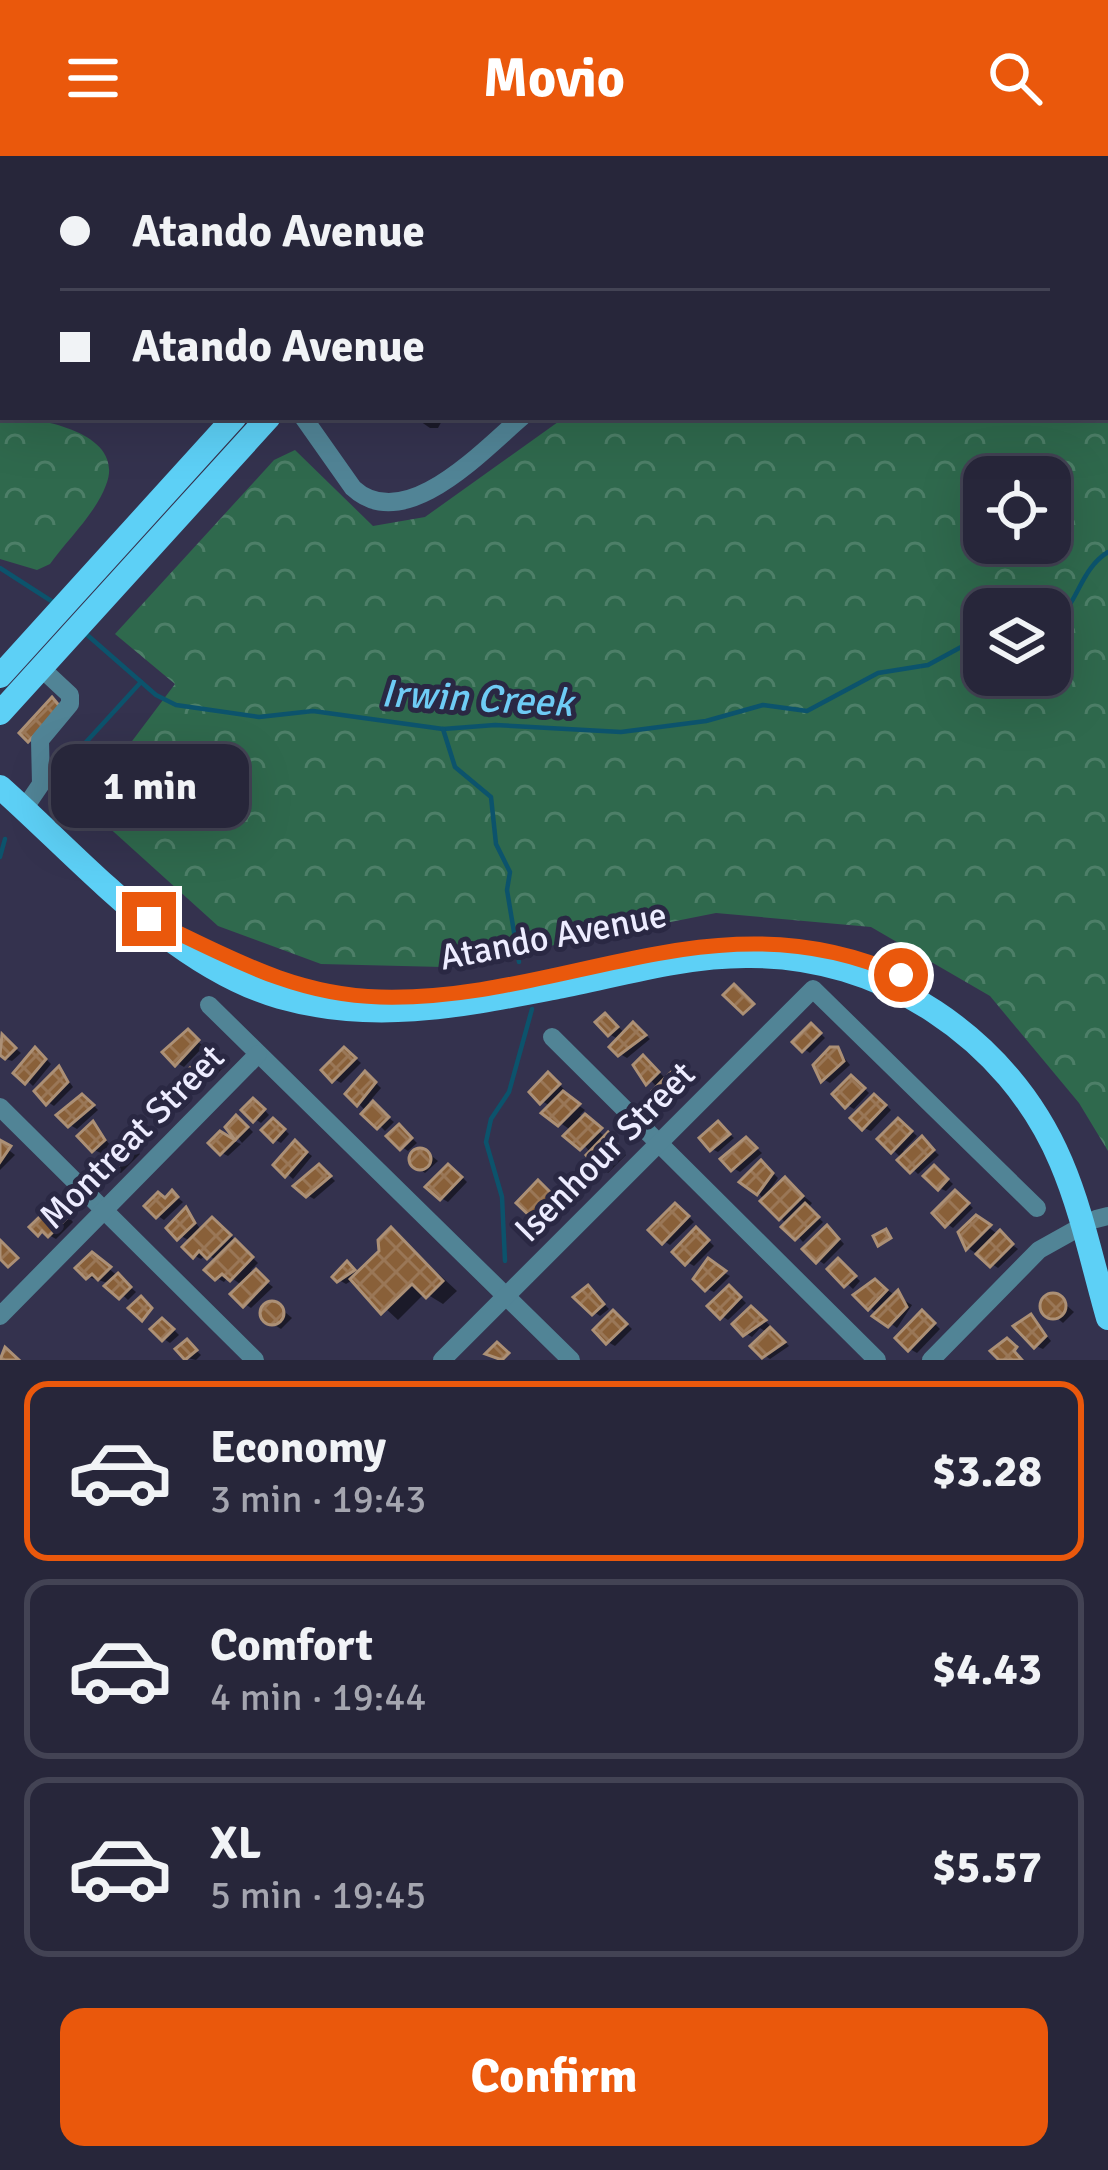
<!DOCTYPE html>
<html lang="en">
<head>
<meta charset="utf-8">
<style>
	body { margin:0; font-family:Signika,sans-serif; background:#333245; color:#f1f3f6; height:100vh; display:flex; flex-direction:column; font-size:45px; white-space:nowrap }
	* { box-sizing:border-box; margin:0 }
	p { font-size:39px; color:#a4a5af }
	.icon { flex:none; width:66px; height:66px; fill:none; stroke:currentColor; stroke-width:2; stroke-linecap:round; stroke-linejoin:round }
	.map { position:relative; height:1204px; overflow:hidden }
	.drawer { display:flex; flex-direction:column; background:#27263a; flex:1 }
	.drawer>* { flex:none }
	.guide { position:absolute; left:0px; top:0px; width:1110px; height:264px; box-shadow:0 12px 48px #0002,0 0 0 3px #434354; display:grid; align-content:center; height:264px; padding:0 60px; background:#27263a }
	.tools { position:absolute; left:963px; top:300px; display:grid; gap:24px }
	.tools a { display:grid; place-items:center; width:108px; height:108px; border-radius:24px; background:#27263a; box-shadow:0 12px 48px #0002,0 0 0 3px #434354; font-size:60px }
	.end { position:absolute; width:54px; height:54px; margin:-27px; border:15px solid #ea580c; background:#fff; box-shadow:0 0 0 6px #fff }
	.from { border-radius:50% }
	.bubble { position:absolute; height:84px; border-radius:24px; background:#27263a; box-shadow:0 12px 48px #0002,0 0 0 3px #434354; font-size:39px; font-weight:800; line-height:84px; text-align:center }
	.guide b { display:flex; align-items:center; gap:42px; height:114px; font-size:45px }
	.guide b+b { border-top:3px solid #434354 }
	.guide i { width:30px; height:30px; background:#f1f3f6 }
	ul { padding:21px 0 0; list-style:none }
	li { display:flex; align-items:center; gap:36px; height:180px; margin:0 24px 18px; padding:0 36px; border:6px solid #434354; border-radius:24px }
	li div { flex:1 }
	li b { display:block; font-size:45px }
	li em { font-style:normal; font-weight:800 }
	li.selected { border-color:#ea580c }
	li>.icon { width:108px; height:108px; stroke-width:1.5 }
	.button { display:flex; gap:24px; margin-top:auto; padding:24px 60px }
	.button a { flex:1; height:138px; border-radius:24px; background:#ea580c; color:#fff; font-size:48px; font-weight:800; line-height:138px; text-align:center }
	header { display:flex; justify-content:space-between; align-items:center; height:156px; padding:0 60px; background:#ea580c; color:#fff; font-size:54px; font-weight:800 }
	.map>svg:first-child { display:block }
</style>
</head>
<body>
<header><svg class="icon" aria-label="menu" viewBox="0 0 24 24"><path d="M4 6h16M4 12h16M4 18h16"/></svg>Movio<svg class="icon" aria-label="search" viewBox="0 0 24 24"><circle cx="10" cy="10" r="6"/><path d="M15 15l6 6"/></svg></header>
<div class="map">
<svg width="1108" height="1204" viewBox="0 0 1108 1204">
	<defs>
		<pattern id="forest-crowns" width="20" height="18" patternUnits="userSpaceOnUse" patternTransform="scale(3)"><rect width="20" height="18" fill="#2f694d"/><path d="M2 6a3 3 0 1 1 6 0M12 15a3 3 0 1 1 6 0" fill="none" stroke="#4d7f68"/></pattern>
		<pattern id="building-cross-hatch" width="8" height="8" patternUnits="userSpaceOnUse" patternTransform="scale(3)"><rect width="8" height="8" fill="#896039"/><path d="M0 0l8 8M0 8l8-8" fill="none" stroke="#9a7757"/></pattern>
	</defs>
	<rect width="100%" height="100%" fill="#34324e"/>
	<!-- forest -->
	<g fill="url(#forest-crowns)" fill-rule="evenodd">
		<path d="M856 0H1108V995L1079 947 990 840 871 771 716 757 443 811 321 808 218 770 84 649 175 528 115 478 274 304 295 294 373 370 425 361 565 261H1107V3H853ZM984 321H1050V387H984ZM984 453H1050V519H984Z"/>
		<path d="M0 93 3 261C37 261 127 276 106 329 96 357 67 384 50 408L37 414 0 403Z"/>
	</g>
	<!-- shadow -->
	<g fill="#0007">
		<polygon points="349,0 402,0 347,3"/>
		<polygon points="689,0 787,0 784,3"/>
		<polygon points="414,261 444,261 438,272 430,272"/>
		<polygon points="606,860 626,878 640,874 650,883 627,902 620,898 620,884 609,878"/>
		<polygon points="818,875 825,882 810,897 804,893"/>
		<polygon points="186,878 204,890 184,911 177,907"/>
		<polygon points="0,880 21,897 12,905 0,901"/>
		<polygon points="838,894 850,909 830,927 823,923"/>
		<polygon points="351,898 361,907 341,927 334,923"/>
		<polygon points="42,899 51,908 33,930 18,916"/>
		<polygon points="214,903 223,912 215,920 208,917"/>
		<polygon points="650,907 664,921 660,925 680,940 672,948 637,909"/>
		<polygon points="60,913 73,931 54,950 48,946"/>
		<polygon points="687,915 696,925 688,933 682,929"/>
		<polygon points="197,920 206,929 198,937 192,934"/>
		<polygon points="372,923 381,932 369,946 394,966 385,975 359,948"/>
		<polygon points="555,924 564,933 561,937 585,954 580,959 626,999 608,1017 572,975 546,957 552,951 542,945"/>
		<polygon points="858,926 869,937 854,953 847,949"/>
		<polygon points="180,936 190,946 182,954 176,950"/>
		<polygon points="89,945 98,954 77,973 70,969"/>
		<polygon points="882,945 891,954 871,975 864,972"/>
		<polygon points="260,949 269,959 261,967 255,963"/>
		<polygon points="243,966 253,976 242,987 229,971"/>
		<polygon points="94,969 110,989 101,997 94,994"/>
		<polygon points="280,969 289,978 281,987 274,983"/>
		<polygon points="719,969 734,982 718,996 712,993"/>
		<polygon points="905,969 917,980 903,995 907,999 922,984 939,999 918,1018 893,994"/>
		<polygon points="406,976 417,987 408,995 402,991"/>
		<polygon points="221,979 241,988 228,1000 222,997"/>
		<polygon points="0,987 15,999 0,1014"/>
		<polygon points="131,988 140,998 121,1017 114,1014"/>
		<polygon points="296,988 312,1000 293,1023 277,1009"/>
		<polygon points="753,989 762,997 740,1016 733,1012"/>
		<polygon points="423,993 438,1005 425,1017 411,1006"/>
		<polygon points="768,1012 778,1022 766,1039 785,1025 812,1047 808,1052 823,1066 803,1086 758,1037"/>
		<polygon points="456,1015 467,1026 448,1046 441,1042"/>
		<polygon points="326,1016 335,1025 314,1043 307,1039"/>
		<polygon points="941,1017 953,1028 946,1035 939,1032"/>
		<polygon points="545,1032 563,1049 545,1068 538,1064"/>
		<polygon points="173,1038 183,1046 164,1064 158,1060"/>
		<polygon points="962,1041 973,1052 953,1072 947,1068"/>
		<polygon points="60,1051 73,1066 56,1083 34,1071"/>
		<polygon points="682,1054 694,1066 670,1089 664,1085"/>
		<polygon points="187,1055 202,1075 219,1068 258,1107 251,1114 273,1131 251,1152 245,1148 243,1130 229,1120 224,1126 217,1122 217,1105 207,1098 201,1103 195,1100 192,1086 181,1080"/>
		<polygon points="977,1063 1018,1093 998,1112 968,1092"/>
		<polygon points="392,1075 457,1135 443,1148 425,1137 398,1164 354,1123 346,1128 339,1124 348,1109 360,1119 383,1096"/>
		<polygon points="834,1077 844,1088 824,1108 818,1104"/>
		<polygon points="703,1079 714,1090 694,1110 687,1106"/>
		<polygon points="99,1104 136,1136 128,1144 111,1128 88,1121"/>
		<polygon points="710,1109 730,1120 714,1136 707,1133"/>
		<polygon points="845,1110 860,1125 853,1133 831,1113"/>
		<polygon points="882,1131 912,1149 897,1172 870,1152"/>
		<polygon points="588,1132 609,1153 600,1160 594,1156"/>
		<polygon points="736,1137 746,1147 728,1164 722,1160"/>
		<polygon points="1055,1139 1074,1156 1063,1167 1042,1149"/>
		<polygon points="273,1146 292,1162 281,1173 262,1161"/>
		<polygon points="758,1157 789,1190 770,1203 764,1199 768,1177 760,1172 752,1181 745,1177"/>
		<polygon points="620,1161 632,1173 615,1190 608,1186"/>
		<polygon points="1031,1161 1051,1185 1043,1193 1036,1190"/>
		<polygon points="929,1162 940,1173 917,1197 910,1193"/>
		<polygon points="169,1169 179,1179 170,1187 164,1183"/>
		<polygon points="187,1186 201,1199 196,1204 187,1202"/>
	</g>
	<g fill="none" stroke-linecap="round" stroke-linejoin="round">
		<!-- stream -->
		<g stroke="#0c536c" stroke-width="4.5">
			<polyline points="0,412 56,448"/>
			<path d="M1050 470C1079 450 1078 415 1108 396"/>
			<polyline points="85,477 156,539 176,549 259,561 313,555 443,573 495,569 621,576 706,565 763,549 807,555 878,517 928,509 963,490 984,488"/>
			<polyline points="443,573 455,611 491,641 496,688 510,716 507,734 519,806"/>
			<polyline points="56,619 141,526"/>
			<polyline points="0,701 5,683"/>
			<polyline points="505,1105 502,1041 486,986 491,963 509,936 532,853"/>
		</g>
	</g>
	<!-- building -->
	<g fill="url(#building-cross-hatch)" stroke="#ac9076" stroke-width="3">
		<polygon points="685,0 764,0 761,3"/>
		<polygon points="52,541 61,552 28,586 19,577"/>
		<polygon points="734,828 754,848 743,858 723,839"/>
		<polygon points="605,857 618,871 608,880 595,866"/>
		<polygon points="633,866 646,879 618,900 609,891"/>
		<polygon points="811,867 821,877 802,896 792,886"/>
		<polygon points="188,873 199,884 175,910 162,896"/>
		<polygon points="2,878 16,892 5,903 0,899"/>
		<polygon points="35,891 46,903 25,928 13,917"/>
		<polygon points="344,891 356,902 332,926 321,914"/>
		<polygon points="830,891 838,891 844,905 821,926 813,909"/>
		<polygon points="207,896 218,907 206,919 195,907"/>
		<polygon points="643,899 659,916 646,929 633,909"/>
		<polygon points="680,908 692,920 680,931 668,919"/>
		<polygon points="59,910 68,926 46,949 34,935"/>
		<polygon points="190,912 201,924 190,936 178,924"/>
		<polygon points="365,915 376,926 357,950 345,938"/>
		<polygon points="548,916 560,928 540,948 529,936"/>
		<polygon points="851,919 865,932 845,952 832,938"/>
		<polygon points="664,923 675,935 664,946 652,935"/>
		<polygon points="173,928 185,940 174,952 162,940"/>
		<polygon points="563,935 580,948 558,970 541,957"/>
		<polygon points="82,938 94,949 68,971 56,959"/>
		<polygon points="874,938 886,949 862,974 850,962"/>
		<polygon points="253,942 265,953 253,966 241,954"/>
		<polygon points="373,945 389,961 377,973 361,958"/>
		<polygon points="585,958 602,972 580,994 563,980"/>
		<polygon points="236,959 248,971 235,984 225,971"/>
		<polygon points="273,962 285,973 273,986 261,974"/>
		<polygon points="898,962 912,975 891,997 877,983"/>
		<polygon points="93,965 105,984 92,996 77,980"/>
		<polygon points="718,965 730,978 710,995 699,982"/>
		<polygon points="399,968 412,982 400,994 386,980"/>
		<polygon points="220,975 235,984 220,999 208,987"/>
		<polygon points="608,976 621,994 600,1016 586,999"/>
		<polygon points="124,980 136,993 112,1016 100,1004"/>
		<polygon points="922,980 934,994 910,1017 897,1004"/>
		<polygon points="746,981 757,992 731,1015 720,1003"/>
		<polygon points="0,984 11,990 0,1006"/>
		<polygon points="295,984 307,996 285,1021 273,1009"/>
		<circle cx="420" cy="1003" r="11"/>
		<polygon points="761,1004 773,1017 757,1039 739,1026"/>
		<polygon points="319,1008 331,1020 306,1041 293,1030"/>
		<polygon points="448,1008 462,1021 440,1044 425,1031"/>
		<polygon points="934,1009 948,1023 938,1034 923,1020"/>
		<polygon points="785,1021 803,1040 779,1064 760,1045"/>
		<polygon points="538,1024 558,1044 536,1066 516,1047"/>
		<polygon points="172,1034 178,1041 156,1062 144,1050 158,1036 165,1042"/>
		<polygon points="955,1034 969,1047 945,1071 932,1057"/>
		<polygon points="675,1047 689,1060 662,1088 648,1074"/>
		<polygon points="805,1047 819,1061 795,1084 781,1071"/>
		<polygon points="53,1048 61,1048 67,1062 48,1081 42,1075 38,1080 29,1071"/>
		<polygon points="186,1051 195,1067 177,1084 166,1072"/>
		<polygon points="976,1059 991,1069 966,1094 958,1076"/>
		<polygon points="212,1061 231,1079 207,1103 199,1095 193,1102 182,1091"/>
		<polygon points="827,1069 839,1083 816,1107 802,1093"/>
		<polygon points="391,1071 443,1125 426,1142 412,1128 381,1158 350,1123 379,1095 378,1084"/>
		<polygon points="696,1071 709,1084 685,1109 672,1096"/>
		<polygon points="886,1073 891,1082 878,1090 873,1080"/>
		<polygon points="1000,1074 1013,1088 990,1111 976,1098"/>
		<polygon points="235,1083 253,1101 230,1125 222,1118 215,1124 204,1114"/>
		<polygon points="0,1084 18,1102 8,1111 0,1103"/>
		<polygon points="92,1096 111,1111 98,1124 92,1118 86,1123 75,1112"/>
		<polygon points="708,1102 726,1115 705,1135 693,1123"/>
		<polygon points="838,1102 856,1120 844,1131 827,1113"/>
		<polygon points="347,1105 355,1114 337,1126 332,1121"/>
		<polygon points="256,1113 268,1125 243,1151 230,1138"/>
		<polygon points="118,1117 131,1131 119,1143 104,1130"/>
		<polygon points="875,1123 887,1134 868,1154 853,1139"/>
		<polygon points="588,1129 604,1148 592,1159 573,1141"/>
		<polygon points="729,1129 741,1141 720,1163 707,1150"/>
		<polygon points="898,1134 907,1151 888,1171 872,1160"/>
		<circle cx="1053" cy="1150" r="13"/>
		<polygon points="141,1140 152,1152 142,1165 128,1152"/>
		<circle cx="272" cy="1157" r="12"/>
		<polygon points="751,1150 766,1164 743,1180 732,1168"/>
		<polygon points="613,1154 627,1168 606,1188 593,1174"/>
		<polygon points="922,1154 935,1167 908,1195 895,1182"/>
		<polygon points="1031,1158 1046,1180 1034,1192 1013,1170"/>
		<polygon points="162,1162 174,1173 162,1185 150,1173"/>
		<polygon points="770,1171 785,1186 762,1202 750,1190"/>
		<polygon points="1007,1182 1017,1191 1014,1195 1022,1204 999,1204 990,1195"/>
		<polygon points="187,1183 197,1194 185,1204 175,1193"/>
		<polygon points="497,1186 509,1197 502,1204 485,1198"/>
		<polygon points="5,1191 19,1204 0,1204"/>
	</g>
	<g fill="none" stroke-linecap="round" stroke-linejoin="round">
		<!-- minor -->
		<g stroke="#518496" stroke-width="18">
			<polyline points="264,0 269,3"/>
			<polyline points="418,3 421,0"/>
			<polyline points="812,3 815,0"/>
			<path d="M303 261 353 332C405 380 483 294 522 261"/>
			<polyline points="24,653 41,628 40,584 70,548 70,539 41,512"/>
			<polyline points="209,849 571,1204"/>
			<polyline points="552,881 877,1204"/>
			<polyline points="0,951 255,1204"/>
			<polyline points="1096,1063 1108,1060"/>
			<polyline points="0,1160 258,898"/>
			<polyline points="442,1204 813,833 1037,1052"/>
			<polyline points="931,1204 1039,1094 1082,1070"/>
		</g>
		<!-- major -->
		<g stroke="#5dd0f6" stroke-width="24">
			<polyline points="471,3 474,0"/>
			<polyline points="504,3 507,0"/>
			<polyline points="0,520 235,261"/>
			<polyline points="0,557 269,261"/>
			<path d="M0 631C83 705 173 810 280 841 375 868 464 849 558 831 619 819 683 800 746 800 881 798 1008 881 1061 1006 1082 1055 1093 1110 1108 1162"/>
		</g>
	</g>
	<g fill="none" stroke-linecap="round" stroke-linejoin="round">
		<!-- route -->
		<path stroke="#ea580c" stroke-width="15" d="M149 763C226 799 292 839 380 841 563 846 718 736 901 819"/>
	</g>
	<g text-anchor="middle" stroke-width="10" stroke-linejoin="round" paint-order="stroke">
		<!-- street labels -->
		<g font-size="36" fill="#edecff" stroke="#2a2843">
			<text transform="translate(553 779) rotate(-11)" y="13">Atando Avenue</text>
			<text transform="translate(131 980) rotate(-45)" y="13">Montreat Street</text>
			<text transform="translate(604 995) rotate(-45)" y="13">Isenhour Street</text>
		</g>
		<!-- water labels -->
		<g font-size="39" font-style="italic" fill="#6eccf5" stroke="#2a2843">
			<text transform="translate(477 541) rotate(3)" y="14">Irwin Creek</text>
		</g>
	</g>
</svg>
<div class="tools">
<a><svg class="icon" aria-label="locate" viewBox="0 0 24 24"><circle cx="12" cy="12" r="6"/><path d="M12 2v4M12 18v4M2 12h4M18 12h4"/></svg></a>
<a><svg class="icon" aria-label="layers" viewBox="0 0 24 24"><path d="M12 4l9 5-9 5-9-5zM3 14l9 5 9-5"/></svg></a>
</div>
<i class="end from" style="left:901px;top:819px"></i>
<i class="end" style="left:149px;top:763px"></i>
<div class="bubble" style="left:51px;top:588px;width:198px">1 min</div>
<div class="guide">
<b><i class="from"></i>Atando Avenue</b>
<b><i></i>Atando Avenue</b>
</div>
</div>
<section class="drawer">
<ul>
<li class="selected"><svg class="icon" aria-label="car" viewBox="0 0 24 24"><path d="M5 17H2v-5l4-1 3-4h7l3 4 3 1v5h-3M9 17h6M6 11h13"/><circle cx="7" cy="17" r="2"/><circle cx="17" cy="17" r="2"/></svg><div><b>Economy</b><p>3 min · 19:43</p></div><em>$3.28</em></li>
<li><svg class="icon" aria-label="car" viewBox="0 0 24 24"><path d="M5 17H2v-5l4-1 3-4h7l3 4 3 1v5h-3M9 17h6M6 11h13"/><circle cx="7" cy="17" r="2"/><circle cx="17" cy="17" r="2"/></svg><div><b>Comfort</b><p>4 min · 19:44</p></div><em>$4.43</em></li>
<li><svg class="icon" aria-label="car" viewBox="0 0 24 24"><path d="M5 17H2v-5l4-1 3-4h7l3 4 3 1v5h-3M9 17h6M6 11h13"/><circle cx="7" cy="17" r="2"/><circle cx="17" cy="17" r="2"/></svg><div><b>XL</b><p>5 min · 19:45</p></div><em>$5.57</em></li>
</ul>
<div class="button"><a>Confirm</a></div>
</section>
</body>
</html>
